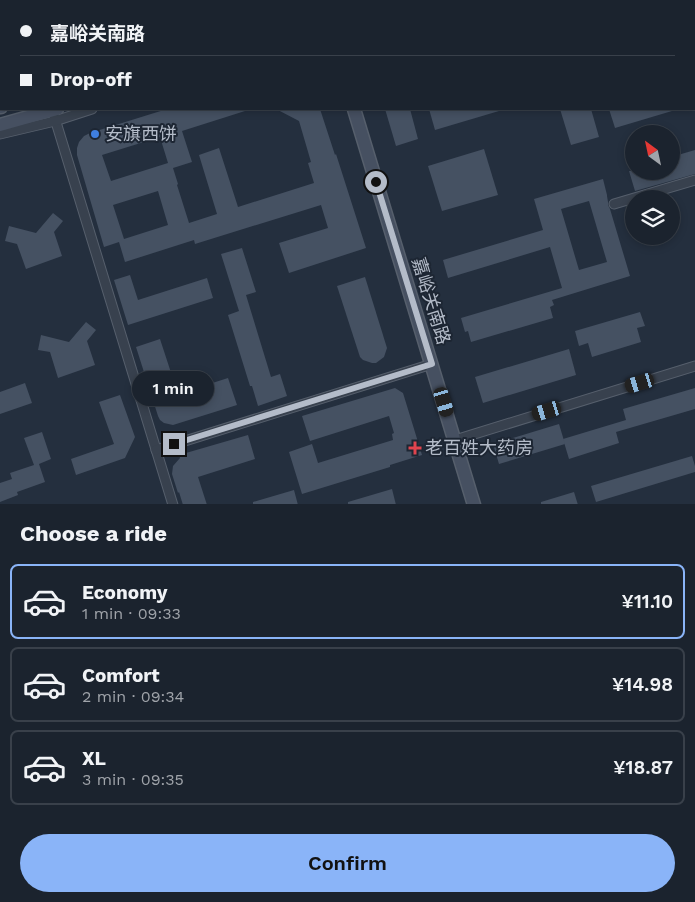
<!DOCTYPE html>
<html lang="en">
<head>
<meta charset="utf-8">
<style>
	body { margin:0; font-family:"Work Sans","Noto Sans SC",sans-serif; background:#242b36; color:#f1f3f6; height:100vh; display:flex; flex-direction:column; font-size:19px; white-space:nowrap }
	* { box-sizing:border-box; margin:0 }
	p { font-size:16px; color:#a0a4aa }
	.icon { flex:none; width:28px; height:28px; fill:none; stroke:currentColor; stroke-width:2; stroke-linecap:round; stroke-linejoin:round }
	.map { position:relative; height:504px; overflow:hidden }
	.side { display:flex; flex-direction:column; background:#1b232e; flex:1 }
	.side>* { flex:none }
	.hud { position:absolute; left:0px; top:0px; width:695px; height:110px; box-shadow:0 2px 8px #0003,0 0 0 1px #39404a; display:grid; align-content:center; height:110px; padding:0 20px; background:#1b232e }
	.needle { width:32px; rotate:327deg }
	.controls { position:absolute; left:625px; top:125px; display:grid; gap:10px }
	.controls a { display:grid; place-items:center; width:55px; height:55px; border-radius:50%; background:#1b232e; box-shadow:0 2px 8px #0003,0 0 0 1px #39404a; font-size:25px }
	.end { position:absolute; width:22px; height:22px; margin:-11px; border:6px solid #b4bcc9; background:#111; box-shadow:0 0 0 2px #111 }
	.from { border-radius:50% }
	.bubble { position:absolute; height:35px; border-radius:18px; background:#1b232e; box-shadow:0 2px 8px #0003,0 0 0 1px #39404a; font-size:16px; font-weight:600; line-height:35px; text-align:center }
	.car { position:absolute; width:15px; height:30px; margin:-15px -8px; border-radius:6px; box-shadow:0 0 4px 1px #0007; background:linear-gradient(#222 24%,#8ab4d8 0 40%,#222 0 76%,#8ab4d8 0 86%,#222 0) }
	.hud b { display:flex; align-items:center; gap:18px; height:48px; font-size:19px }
	.hud b+b { border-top:1px solid #39404a }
	.hud i { width:12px; height:12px; background:#f1f3f6 }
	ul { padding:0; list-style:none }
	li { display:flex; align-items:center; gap:15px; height:75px; margin:0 10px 8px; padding:0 10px; border:2px solid #39404a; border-radius:8px }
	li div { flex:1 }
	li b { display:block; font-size:19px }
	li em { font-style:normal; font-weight:600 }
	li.on { border-color:#8ab4f8 }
	li>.icon { width:45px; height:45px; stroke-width:1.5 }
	h2 { padding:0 20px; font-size:22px; line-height:60px }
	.cta { display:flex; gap:10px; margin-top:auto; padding:10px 20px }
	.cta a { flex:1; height:58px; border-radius:30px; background:#8ab4f8; color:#111; font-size:20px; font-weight:600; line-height:58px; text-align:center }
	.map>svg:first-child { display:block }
</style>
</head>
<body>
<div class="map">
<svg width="695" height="505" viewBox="0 0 695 505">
	<rect width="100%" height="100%" fill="#242f3e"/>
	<!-- building -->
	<g fill="#455162" fill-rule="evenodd">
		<path d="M167 109H245V111L182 131 192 162 173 168 178 184 177 185 189 223 217 214 199 155 219 148 238 207 314 183 308 163 311 162 299 121 276 109H320L335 155 336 154 366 248 289 273 279 243 328 228 321 205 195 244 194 240 125 262 119 242 104 247 77 155V148L79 142 84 136 90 133ZM160 137 168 163 111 181 102 155ZM158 191 168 225 124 239 113 205Z"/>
		<polygon points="385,109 410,109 418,139 396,146"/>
		<polygon points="429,109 499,109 499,111 435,130"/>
		<polygon points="560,109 591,109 599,137 571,145"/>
		<polygon points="609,109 671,109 672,111 615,128"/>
		<polygon points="484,149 498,195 442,211 428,166"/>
		<polygon points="695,150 695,174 635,191 629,171 671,171 671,157"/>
		<path d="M603 179 607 195V196L608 202V205L610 209 630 276 552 300 554 305 550 307 553 318 471 342 468 331 465 332 461 318 562 288 550 247 448 278 443 260 543 230 534 199ZM589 201 607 262 579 270 561 209Z"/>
		<polygon points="53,213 63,221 54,232 62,256 26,269 17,244 5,241 9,226 36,233"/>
		<polygon points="242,248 256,292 246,295 271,377 280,374 287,396 258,406 252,386 250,386 228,315 239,311 221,254"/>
		<polygon points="130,275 138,300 207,278 213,298 128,325 114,280"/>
		<polygon points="365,277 387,348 384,357 376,363 372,363 363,360 360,357 337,286"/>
		<polygon points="640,312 645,326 637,328 641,342 592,357 588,343 579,346 575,331"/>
		<polygon points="86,322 96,330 87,341 95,365 58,378 50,352 38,350 41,335 69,342"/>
		<polygon points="160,339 178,394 228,378 237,405 173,425 164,423 160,420 158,416 136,347"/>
		<polygon points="569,349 576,375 483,403 475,377"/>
		<polygon points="25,383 32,403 0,414 0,392"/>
		<polygon points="395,388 403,393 422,455 390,465 390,467 302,494 289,452 312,444 318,463 393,440 392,434 394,433 389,416 310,441 302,416"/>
		<polygon points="695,388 695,409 616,432 619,443 569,459 563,439 626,420 623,409"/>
		<polygon points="120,395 135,437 125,458 76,475 71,459 114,444 99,402"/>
		<polygon points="559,424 565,444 499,464 493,444"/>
		<polygon points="42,432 51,459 39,464 45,482 17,492 18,495 0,502 0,483 12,479 10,473 34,465 24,438"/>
		<polygon points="248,435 255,459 198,477 207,505 183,505 179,492 178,493 172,474 173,466 180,458 179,455"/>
		<polygon points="692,456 695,466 695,472 596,502 591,486"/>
		<polygon points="392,489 396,505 348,505 348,502"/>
		<polygon points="294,490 298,505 253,505 253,502"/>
		<polygon points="574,492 578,505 541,505 541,502"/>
	</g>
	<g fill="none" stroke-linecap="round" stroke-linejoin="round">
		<!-- minor casing -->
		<g stroke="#565f6c" stroke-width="11">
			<g id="minor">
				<polyline points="0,93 1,93"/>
				<polyline points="52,109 173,505"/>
				<polyline points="0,134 55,121 92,109"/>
				<polyline points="614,204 695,180"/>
				<polyline points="455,440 695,366"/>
				<polyline points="156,450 432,364"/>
			</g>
		</g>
		<!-- secondary casing -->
		<g stroke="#565f6c" stroke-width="15">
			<g id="secondary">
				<polyline points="329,1 333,0"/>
				<polyline points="410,1 414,0"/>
				<polyline points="0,107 1,107"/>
				<polyline points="354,109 474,505"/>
				<polyline points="0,125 57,109"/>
			</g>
		</g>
		<!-- minor -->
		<use href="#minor" stroke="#38414e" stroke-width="9"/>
		<!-- secondary -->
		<use href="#secondary" stroke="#465061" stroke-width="12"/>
	</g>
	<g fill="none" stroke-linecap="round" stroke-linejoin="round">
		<!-- route -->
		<polyline stroke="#b4bcc9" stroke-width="6" points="174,444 432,364 376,182"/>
	</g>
	<!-- markers -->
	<circle fill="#3f7fe0" stroke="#1d2633" stroke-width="2" cx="95" cy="134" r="5"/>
	<path fill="#e0444e" stroke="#1d2633" stroke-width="2" d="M412.5 440.5h5v5h5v5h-5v5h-5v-5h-5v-5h5z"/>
	<g text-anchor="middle" stroke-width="4" stroke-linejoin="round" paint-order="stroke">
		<!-- poi labels -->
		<g font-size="18" fill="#b4bcc9" stroke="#1d2633" text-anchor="start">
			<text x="105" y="140">安旗西饼</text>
			<text x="425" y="454">老百姓大药房</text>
		</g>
		<!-- street labels -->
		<g font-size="18" fill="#b4bcc9" stroke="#1d2633">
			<text transform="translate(431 301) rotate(73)" y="6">嘉峪关南路</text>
		</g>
	</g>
</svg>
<div class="controls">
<a><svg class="needle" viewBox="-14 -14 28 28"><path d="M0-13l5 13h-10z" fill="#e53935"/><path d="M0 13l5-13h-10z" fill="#a0a4aa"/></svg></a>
<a><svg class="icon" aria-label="layers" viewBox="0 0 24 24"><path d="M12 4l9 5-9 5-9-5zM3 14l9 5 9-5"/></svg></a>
</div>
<i class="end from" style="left:376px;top:182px"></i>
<i class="end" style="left:174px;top:444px"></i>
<div class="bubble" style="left:132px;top:371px;width:82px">1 min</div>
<i class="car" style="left:640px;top:383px;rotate:253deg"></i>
<i class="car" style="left:444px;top:402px;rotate:163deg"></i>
<i class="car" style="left:547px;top:411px;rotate:253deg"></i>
<div class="hud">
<b><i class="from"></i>嘉峪关南路</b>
<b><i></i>Drop-off</b>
</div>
</div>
<section class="side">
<h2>Choose a ride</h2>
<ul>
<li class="on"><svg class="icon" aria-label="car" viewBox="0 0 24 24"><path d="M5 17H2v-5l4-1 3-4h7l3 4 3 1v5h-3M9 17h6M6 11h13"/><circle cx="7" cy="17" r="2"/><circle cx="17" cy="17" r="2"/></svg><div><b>Economy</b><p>1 min · 09:33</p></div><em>¥11.10</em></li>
<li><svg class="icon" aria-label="car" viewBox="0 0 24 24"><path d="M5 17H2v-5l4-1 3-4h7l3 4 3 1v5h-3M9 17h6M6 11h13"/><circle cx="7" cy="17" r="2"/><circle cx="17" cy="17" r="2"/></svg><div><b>Comfort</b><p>2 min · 09:34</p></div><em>¥14.98</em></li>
<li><svg class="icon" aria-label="car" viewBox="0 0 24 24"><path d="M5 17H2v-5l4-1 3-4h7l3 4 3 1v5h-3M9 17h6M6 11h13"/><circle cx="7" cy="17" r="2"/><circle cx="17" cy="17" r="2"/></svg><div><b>XL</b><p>3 min · 09:35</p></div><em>¥18.87</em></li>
</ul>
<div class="cta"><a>Confirm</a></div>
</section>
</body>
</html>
